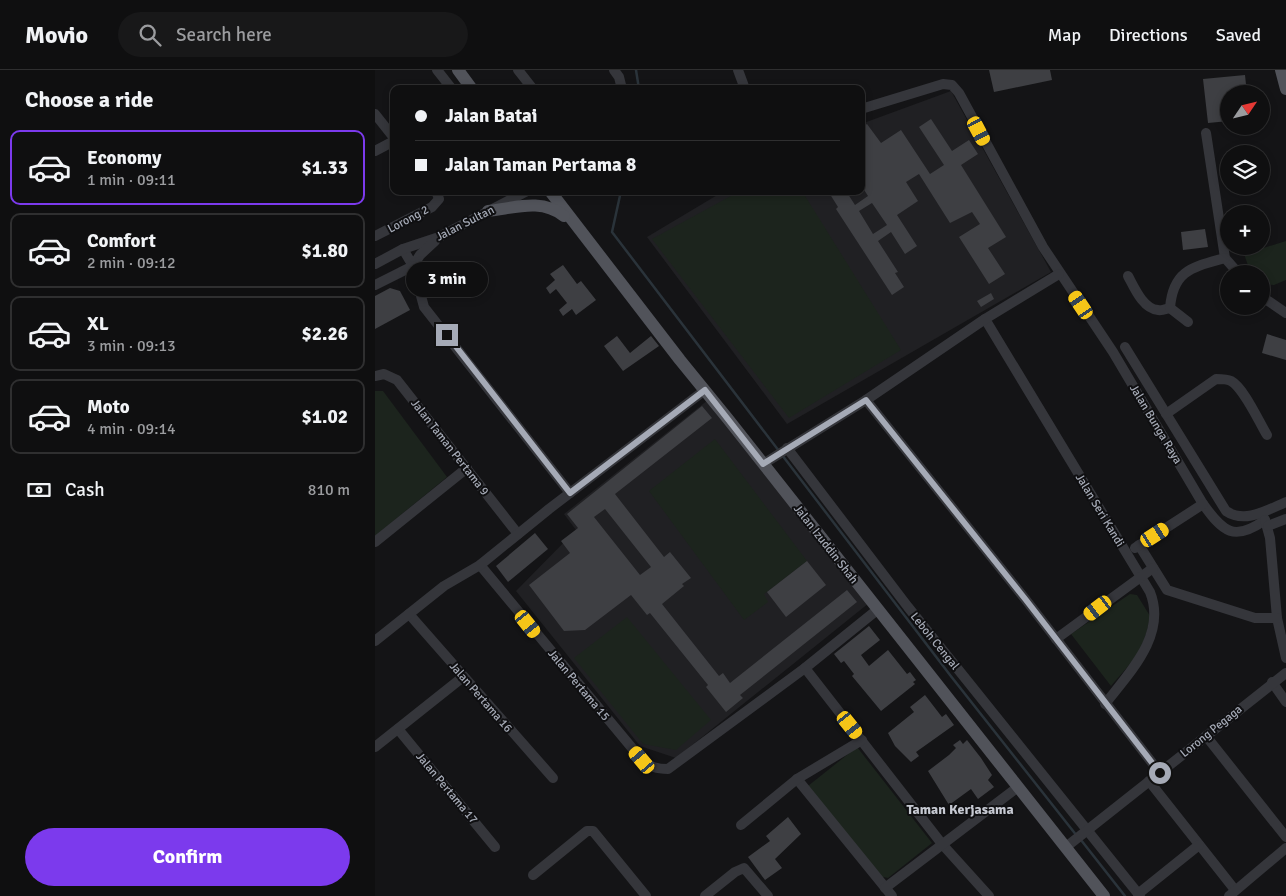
<!DOCTYPE html>
<html lang="en">
<head>
<meta charset="utf-8">
<style>
	body { margin:0; font-family:Signika,sans-serif; background:#181819; color:#f1f3f6; height:100vh; display:flex; flex-direction:column; font-size:19px; white-space:nowrap }
	* { box-sizing:border-box; margin:0 }
	p { font-size:16px; color:#9b9c9f }
	.icon { flex:none; width:28px; height:28px; fill:none; stroke:currentColor; stroke-width:2; stroke-linecap:round; stroke-linejoin:round }
	.map { position:relative; flex:1; overflow:hidden }
	.drawer { display:flex; flex-direction:column; background:#0f0f10; width:375px }
	.drawer>* { flex:none }
	.top-card { position:absolute; left:15px; top:15px; width:475px; height:110px; border-radius:10px; box-shadow:0 2px 8px #0003,0 0 0 1px #2f2f30; display:grid; align-content:center; height:110px; padding:0 25px; background:#0f0f10 }
	.needle { width:32px; rotate:55deg }
	.tools { position:absolute; left:845px; top:15px; display:grid; gap:10px }
	.tools a { display:grid; place-items:center; width:50px; height:50px; border-radius:50%; background:#0f0f10; box-shadow:0 2px 8px #0003,0 0 0 1px #2f2f30; font-size:25px }
	.end { position:absolute; width:22px; height:22px; margin:-11px; border:6px solid #a5aab6; background:#111; box-shadow:0 0 0 2px #111 }
	.from { border-radius:50% }
	.bubble { position:absolute; height:35px; border-radius:18px; background:#0f0f10; box-shadow:0 2px 8px #0003,0 0 0 1px #2f2f30; font-size:16px; font-weight:700; line-height:35px; text-align:center }
	.car { position:absolute; width:15px; height:30px; margin:-15px -8px; border-radius:6px; box-shadow:0 0 4px 1px #0007; background:linear-gradient(#f5c518 24%,#345 0 40%,#f5c518 0 76%,#345 0 86%,#f5c518 0) }
	.top-card b { display:flex; align-items:center; gap:18px; height:48px; font-size:19px }
	.top-card b+b { border-top:1px solid #2f2f30 }
	.top-card i { width:12px; height:12px; background:#f1f3f6 }
	ul { padding:0; list-style:none }
	li { display:flex; align-items:center; gap:15px; height:75px; margin:0 10px 8px; padding:0 15px; border:2px solid #2f2f30; border-radius:10px }
	li div { flex:1 }
	li b { display:block; font-size:19px }
	li em { font-style:normal; font-weight:700 }
	li.current { border-color:#7c3aed }
	li>.icon { width:45px; height:45px; stroke-width:1.5 }
	h2 { padding:0 25px; font-size:22px; line-height:60px }
	.pay { display:flex; align-items:center; gap:12px; height:55px; padding:0 25px; font-size:19px }
	.pay p { margin-inline-start:auto }
	.primary-button { display:flex; gap:10px; margin-top:auto; padding:10px 25px }
	.primary-button a { flex:1; height:58px; border-radius:30px; background:#7c3aed; color:#fff; font-size:20px; font-weight:700; line-height:58px; text-align:center }
	header { display:flex; align-items:center; gap:30px; box-sizing:border-box; height:70px; padding:0 25px; background:#0f0f10; border-bottom:1px solid #2f2f30 }
	header strong { font-size:24px }
	nav { display:flex; gap:28px; margin-inline-start:auto; font-size:18px }
	.search { width:350px; height:45px; background:#181819; display:flex; align-items:center; gap:12px; box-sizing:border-box; padding:0 18px; border-radius:28px; color:#9b9c9f; font-size:19px }
	main { display:flex; flex:1; min-height:0 }
	.map>svg:first-child { display:block }
</style>
</head>
<body>
<header>
<strong>Movio</strong>
<div class="search"><svg class="icon" aria-label="search" viewBox="0 0 24 24"><circle cx="10" cy="10" r="6"/><path d="M15 15l6 6"/></svg>Search here</div>
<nav><a>Map</a><a>Directions</a><a>Saved</a></nav>
</header>
<main>
<section class="drawer">
<h2>Choose a ride</h2>
<ul>
<li class="current"><svg class="icon" aria-label="car" viewBox="0 0 24 24"><path d="M5 17H2v-5l4-1 3-4h7l3 4 3 1v5h-3M9 17h6M6 11h13"/><circle cx="7" cy="17" r="2"/><circle cx="17" cy="17" r="2"/></svg><div><b>Economy</b><p>1 min · 09:11</p></div><em>$1.33</em></li>
<li><svg class="icon" aria-label="car" viewBox="0 0 24 24"><path d="M5 17H2v-5l4-1 3-4h7l3 4 3 1v5h-3M9 17h6M6 11h13"/><circle cx="7" cy="17" r="2"/><circle cx="17" cy="17" r="2"/></svg><div><b>Comfort</b><p>2 min · 09:12</p></div><em>$1.80</em></li>
<li><svg class="icon" aria-label="car" viewBox="0 0 24 24"><path d="M5 17H2v-5l4-1 3-4h7l3 4 3 1v5h-3M9 17h6M6 11h13"/><circle cx="7" cy="17" r="2"/><circle cx="17" cy="17" r="2"/></svg><div><b>XL</b><p>3 min · 09:13</p></div><em>$2.26</em></li>
<li><svg class="icon" aria-label="car" viewBox="0 0 24 24"><path d="M5 17H2v-5l4-1 3-4h7l3 4 3 1v5h-3M9 17h6M6 11h13"/><circle cx="7" cy="17" r="2"/><circle cx="17" cy="17" r="2"/></svg><div><b>Moto</b><p>4 min · 09:14</p></div><em>$1.02</em></li>
</ul>
<div class="pay"><svg class="icon" aria-label="cash" viewBox="0 0 24 24"><path d="M3 7h18v10H3z"/><circle cx="12" cy="12" r="2"/></svg>Cash<p>810 m</p></div>
<div class="primary-button"><a>Confirm</a></div>
</section>
<div class="map">
<svg width="911" height="826" viewBox="0 0 911 826">
	<rect width="100%" height="100%" fill="#141416"/>
	<!-- built -->
	<g fill="#202023">
		<polygon points="576,21 676,202 412,354 272,167 349,121 486,121 486,54"/>
		<polygon points="333,330 494,533 301,688 265,676 141,521 201,460 189,444"/>
	</g>
	<!-- green -->
	<g fill="#1c241d">
		<polygon points="365,121 427,121 526,280 414,348 277,169"/>
		<polygon points="911,171 911,210 899,215 886,214 886,204 876,204 869,184"/>
		<polygon points="0,321 8,321 72,407 0,466"/>
		<polygon points="340,369 432,491 389,524 393,532 369,550 274,421"/>
		<path d="M755 524 762 525 775 546C769 582 758 590 736 616L696 564Z"/>
		<polygon points="252,547 336,650 301,680 268,674 199,588"/>
		<polygon points="482,677 557,773 513,808 504,806 433,716"/>
	</g>
	<g fill="none" stroke-linecap="round" stroke-linejoin="round">
		<!-- stream -->
		<g stroke="#2a333a" stroke-width="2.5">
			<polyline points="261,0 264,19"/>
			<polyline points="246,121 237,162 404,381"/>
			<polyline points="407,385 575,605 702,766"/>
			<polyline points="706,770 750,826"/>
		</g>
	</g>
	<!-- building -->
	<g fill="#3e3f43" fill-rule="evenodd">
		<polygon points="614,0 675,0 677,10 619,22"/>
		<polygon points="870,5 872,24 854,24 854,51 833,53 828,9"/>
		<path d="M556 49 577 81 594 70 603 84 586 95 631 167 613 178 630 204 614 214 584 167 605 154 597 142 575 153 544 104 531 112 543 131 522 145 542 176 530 184 516 162 503 171 523 202 520 203 529 217 517 225 461 139 463 137 453 121H471L480 135 493 126 486 115V58L492 54 506 73 526 60 555 104 569 95 544 57ZM497 133 512 155 498 164 484 141Z"/>
		<polygon points="830,159 833,177 808,180 806,162"/>
		<polygon points="188,195 202,214 206,211 221,230 201,245 197,239 188,246 184,240 192,233 181,219 175,224 171,218 180,210 175,204"/>
		<polygon points="15,218 25,221 35,240 0,259 0,226"/>
		<polygon points="616,223 619,229 606,237 602,231"/>
		<polygon points="892,264 911,270 911,290 887,283"/>
		<polygon points="242,266 255,283 276,266 284,276 248,301 229,276"/>
		<path d="M327 336 337 348 240 424 289 487 295 482 316 508 307 514 309 516 287 534 344 606 348 603 355 613 472 520 482 532 365 625 368 628 351 642 331 617 333 615 275 543 272 545 256 525 210 560 189 561 154 515 195 483 186 471 203 458 192 444ZM230 439 276 497 265 505 219 447Z"/>
		<polygon points="160,463 173,479 133,512 121,496"/>
		<polygon points="432,491 451,515 411,547 392,522"/>
		<polygon points="494,556 505,570 486,585 494,596 513,580 532,604 535,602 541,610 538,612 540,614 506,641 477,606 479,604 469,591 466,593 459,584"/>
		<polygon points="550,625 567,647 571,644 579,655 541,682 544,686 536,692 520,676 513,663 539,642 535,637"/>
		<polygon points="585,670 588,674 592,670 606,688 617,705 613,710 619,717 603,729 596,719 574,735 553,701 574,685 581,678 578,675"/>
		<polygon points="413,747 426,764 400,789 407,798 390,810 373,787 395,771 391,766"/>
	</g>
	<g fill="none" stroke-linecap="round" stroke-linejoin="round">
		<!-- minor -->
		<g stroke="#35363b" stroke-width="10">
			<polyline points="62,0 77,19"/>
			<polyline points="143,0 158,19"/>
			<polyline points="239,0 244,7 247,19"/>
			<polyline points="363,0 370,19"/>
			<path d="M486 39 568 14 577 15 584 23 668 177 738 282 828 434C848 462 859 472 890 450L886 443"/>
			<polyline points="0,44 19,68"/>
			<polyline points="831,63 850,188 864,204"/>
			<polyline points="0,81 19,71"/>
			<polyline points="0,166 57,137 64,129 61,121"/>
			<polyline points="28,179 38,196 49,237 195,423"/>
			<polyline points="0,194 28,179 64,167 152,121"/>
			<polyline points="38,196 45,185 60,171"/>
			<path d="M753 206C759 217 768 239 783 240 786 241 791 239 795 238"/>
			<polyline points="0,215 38,196"/>
			<polyline points="886,226 911,243"/>
			<path d="M610 249 775 522C792 565 755 602 730 634"/>
			<path d="M813 252 795 238C798 200 818 197 850 188"/>
			<path d="M750 277 851 441C870 454 892 440 911 432"/>
			<polyline points="0,306 9,304 22,310 143,464"/>
			<polyline points="491,330 651,530 785,703"/>
			<path d="M791 344 841 309C846 309 852 309 856 311 869 318 884 352 892 365"/>
			<polyline points="412,378 533,537 765,826"/>
			<polyline points="388,394 491,330 610,249 684,204"/>
			<polyline points="890,450 895,468 902,548 911,588"/>
			<polyline points="893,456 911,449"/>
			<polyline points="0,472 92,398"/>
			<polyline points="764,475 792,520 880,548 902,548"/>
			<polyline points="760,478 828,434"/>
			<path d="M105 495 267 690C275 697 282 699 293 699L430 598 502 540"/>
			<polyline points="34,544 178,708"/>
			<polyline points="681,569 778,498"/>
			<polyline points="0,571 69,516 105,495 174,439 330,320"/>
			<polyline points="430,598 567,774 614,826"/>
			<polyline points="897,612 911,632"/>
			<polyline points="23,659 120,777"/>
			<polyline points="831,666 911,767"/>
			<polyline points="0,677 88,607"/>
			<polyline points="422,709 517,826"/>
			<polyline points="774,711 860,820"/>
			<polyline points="366,755 422,709 487,670"/>
			<polyline points="691,777 911,603"/>
			<polyline points="158,805 212,761 218,761 271,826"/>
			<polyline points="510,818 643,717"/>
			<polyline points="763,824 824,775"/>
			<polyline points="330,826 360,802 369,798 393,826"/>
			<polyline points="854,826 911,778"/>
		</g>
		<!-- major -->
		<g stroke="#51535a" stroke-width="12">
			<polyline points="83,0 97,19"/>
			<polyline points="906,0 911,19"/>
			<polyline points="175,121 305,290 353,349 729,826"/>
			<path d="M113 141C140 138 166 128 189 146"/>
		</g>
	</g>
	<g fill="none" stroke-linecap="round" stroke-linejoin="round">
		<!-- route -->
		<polyline stroke="#a5aab6" stroke-width="6" points="72,265 195,423 330,320 388,394 491,330 651,530 785,703"/>
	</g>
	<g text-anchor="middle" stroke-width="4" stroke-linejoin="round" paint-order="stroke">
		<!-- street labels -->
		<g font-size="12" fill="#a5aab6" stroke="#0f0f11">
			<text transform="translate(33 149) rotate(-28)" y="4">Lorong 2</text>
			<text transform="translate(90 153) rotate(-27)" y="4">Jalan Sultan</text>
			<text transform="translate(781 354) rotate(59)" y="4">Jalan Bunga Raya</text>
			<text transform="translate(75 377) rotate(52)" y="4">Jalan Taman Pertama 9</text>
			<text transform="translate(725 440) rotate(59)" y="4">Jalan Seri Kandi</text>
			<text transform="translate(451 474) rotate(52)" y="4">Jalan Izuddin Shah</text>
			<text transform="translate(560 571) rotate(51)" y="4">Leboh Cengal</text>
			<text transform="translate(204 615) rotate(50)" y="4">Jalan Pertama 15</text>
			<text transform="translate(106 627) rotate(49)" y="4">Jalan Pertama 16</text>
			<text transform="translate(836 661) rotate(-39)" y="4">Lorong Pegaga</text>
			<text transform="translate(72 718) rotate(50)" y="4">Jalan Pertama 17</text>
		</g>
		<!-- neighbourhood labels -->
		<g font-size="14" font-weight="bold" fill="#c6c9d2" stroke="#0f0f11">
			<text x="585" y="744">Taman Kerjasama</text>
		</g>
	</g>
</svg>
<div class="tools">
<a><svg class="needle" viewBox="-14 -14 28 28"><path d="M0-13l5 13h-10z" fill="#e53935"/><path d="M0 13l5-13h-10z" fill="#9b9c9f"/></svg></a>
<a><svg class="icon" aria-label="layers" viewBox="0 0 24 24"><path d="M12 4l9 5-9 5-9-5zM3 14l9 5 9-5"/></svg></a>
<a>+</a>
<a>−</a>
</div>
<i class="end from" style="left:785px;top:703px"></i>
<i class="end" style="left:72px;top:265px"></i>
<div class="bubble" style="left:31px;top:192px;width:82px">3 min</div>
<i class="car" style="left:604px;top:61px;rotate:152deg"></i>
<i class="car" style="left:706px;top:235px;rotate:326deg"></i>
<i class="car" style="left:780px;top:465px;rotate:57deg"></i>
<i class="car" style="left:723px;top:538px;rotate:233deg"></i>
<i class="car" style="left:153px;top:554px;rotate:141deg"></i>
<i class="car" style="left:475px;top:655px;rotate:141deg"></i>
<i class="car" style="left:267px;top:690px;rotate:320deg"></i>
<div class="top-card">
<b><i class="from"></i>Jalan Batai</b>
<b><i></i>Jalan Taman Pertama 8</b>
</div>
</div>
</main>
</body>
</html>
